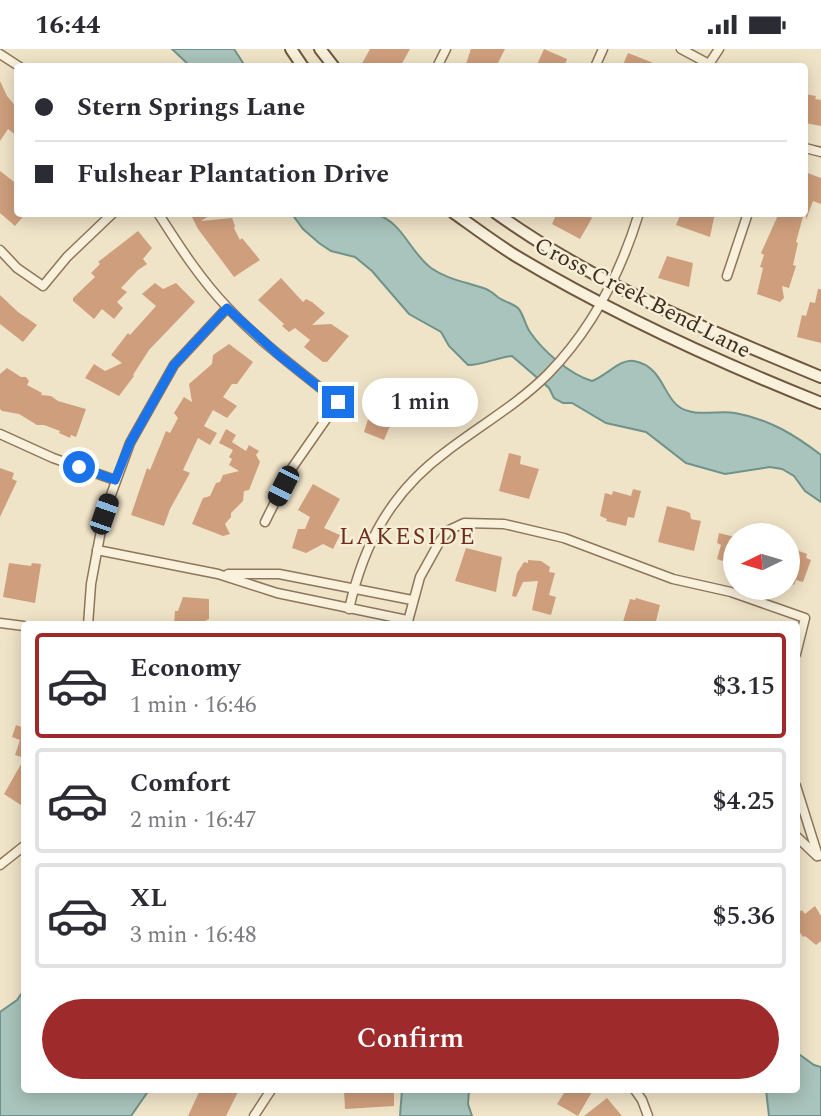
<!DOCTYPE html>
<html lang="en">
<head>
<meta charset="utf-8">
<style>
	body { margin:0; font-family:Spectral,serif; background:#f2f2f3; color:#2b2b33; height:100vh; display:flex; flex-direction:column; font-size:26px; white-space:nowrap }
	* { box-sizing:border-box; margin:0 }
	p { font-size:23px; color:#7c7c81 }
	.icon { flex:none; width:38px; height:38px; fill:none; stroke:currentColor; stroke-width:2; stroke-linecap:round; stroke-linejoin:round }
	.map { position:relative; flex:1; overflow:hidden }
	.side { position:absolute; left:21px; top:572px; width:779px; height:472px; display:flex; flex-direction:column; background:#fff; border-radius:7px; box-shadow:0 4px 18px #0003 }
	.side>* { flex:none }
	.hud { position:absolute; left:14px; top:14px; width:794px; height:154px; border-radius:7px; box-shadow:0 4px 18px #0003; display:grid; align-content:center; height:154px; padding:0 21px; background:#fff }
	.needle { width:46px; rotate:265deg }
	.fabs { position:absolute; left:723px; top:474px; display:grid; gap:14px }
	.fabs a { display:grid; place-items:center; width:77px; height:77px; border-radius:50%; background:#fff; box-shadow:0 4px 18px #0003; font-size:35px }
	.end { position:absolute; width:32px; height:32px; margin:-16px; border:9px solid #1a73e8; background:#fff; box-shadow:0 0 0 4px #fff }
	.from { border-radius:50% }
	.bubble { position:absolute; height:49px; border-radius:24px; background:#fff; box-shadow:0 4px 18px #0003; font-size:23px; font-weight:600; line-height:49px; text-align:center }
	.car { position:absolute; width:21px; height:42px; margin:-21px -10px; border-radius:9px; box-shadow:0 0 5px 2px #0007; background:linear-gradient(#222 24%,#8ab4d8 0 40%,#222 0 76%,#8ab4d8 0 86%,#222 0) }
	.hud b { display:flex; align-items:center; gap:24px; height:66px; font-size:26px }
	.hud b+b { border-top:2px solid #e1e1e2 }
	.hud i { width:18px; height:18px; background:#2b2b33 }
	ul { padding:12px 0 0; list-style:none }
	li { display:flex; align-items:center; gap:21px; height:105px; margin:0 14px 10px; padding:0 7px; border:4px solid #e1e1e2; border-radius:7px }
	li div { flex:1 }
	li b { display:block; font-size:26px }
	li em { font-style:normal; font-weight:600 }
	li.active { border-color:#9e2a2b }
	li>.icon { width:63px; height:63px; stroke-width:1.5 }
	.button { display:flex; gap:14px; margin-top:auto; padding:14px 21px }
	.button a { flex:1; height:80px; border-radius:42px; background:#9e2a2b; color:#fff; font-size:28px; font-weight:600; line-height:80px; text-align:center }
	.status { display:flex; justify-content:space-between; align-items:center; height:49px; padding:0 35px; background:#fff; direction:ltr }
	.status svg { height:19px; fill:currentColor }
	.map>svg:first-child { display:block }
</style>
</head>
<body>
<div class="status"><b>16:44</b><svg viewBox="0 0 49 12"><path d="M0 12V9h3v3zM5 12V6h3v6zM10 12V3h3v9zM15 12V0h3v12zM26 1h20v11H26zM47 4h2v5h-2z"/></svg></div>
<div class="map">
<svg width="821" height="1067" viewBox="0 0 821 1067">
	<rect width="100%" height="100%" fill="#f0e4c8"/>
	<!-- water -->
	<g fill="#a9c4bc" stroke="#6f938a" stroke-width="2">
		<polygon points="172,0 234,0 245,17 190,17"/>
		<path d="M374 164C404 174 408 201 431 219 448 231 467 233 486 240 491 242 495 246 499 249 505 253 512 254 518 259 524 266 525 276 530 283 543 302 569 325 592 332 606 327 621 309 634 312 662 317 663 346 678 357 693 369 718 361 735 364 769 370 795 386 821 406V453L805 442 794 427 782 420 770 418 725 425 686 414 646 383 606 374 572 354H563L554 349 549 339 512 307C497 308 484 316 468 316L449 297 441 283 409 265 372 222 355 208 331 202 319 194 303 180 292 165Z"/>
		<polygon points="24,941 24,1041 149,1041 131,1067 0,1067 0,963 17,951"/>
		<polygon points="796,1003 814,1016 821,1018 821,1067 769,1067 766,1041 796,1041"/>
		<polygon points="402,1041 469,1041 468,1055 472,1067 400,1067"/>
	</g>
	<!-- building -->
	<g fill="#cf9f7d">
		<polygon points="370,0 410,0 400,18 360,18"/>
		<polygon points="471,0 505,0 496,18 465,18"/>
		<polygon points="544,0 567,10 564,18 536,18"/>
		<polygon points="628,4 661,17 661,18 622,18"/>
		<polygon points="0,32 7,47 18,60 18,88 8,80 0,92"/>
		<polygon points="805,45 816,47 815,50 821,51 821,77 805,74"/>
		<polygon points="0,122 18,136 18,164 26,164 15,177 0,164"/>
		<polygon points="805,123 821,129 821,155 813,152 806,171"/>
		<polygon points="190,164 213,164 201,172 232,169 235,177 234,179 240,191 242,189 260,211 234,228 198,180"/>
		<polygon points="557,164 584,164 592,169 580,190 552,175"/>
		<polygon points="681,164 715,164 710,188 676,176"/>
		<polygon points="779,164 804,164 796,193 798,194 793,216 796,217 789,239 782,237 784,249 780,253 757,245 763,219 760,218 764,206 761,204"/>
		<polygon points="138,182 152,199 143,210 147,215 138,221 121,239 127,243 117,253 123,259 114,270 102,260 94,270 73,252 73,249 95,228 91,224 100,215 98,213"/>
		<polygon points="667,207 693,214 689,238 658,229"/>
		<polygon points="281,229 303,253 306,250 312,253 325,264 312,276 331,275 349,287 327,313 323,313 304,298 310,291 295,279 289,283 282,277 284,275 258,251"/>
		<polygon points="155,234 163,240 176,234 195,253 149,301 133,326 134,327 119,347 85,329 94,315 105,322 122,314 111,306 128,284 130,286 156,257 142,245"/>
		<polygon points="818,240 821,240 821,294 797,288 802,266 806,267 810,253 815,254"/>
		<polygon points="0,246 18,263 37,276 23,293 0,275"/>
		<polygon points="229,295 253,313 237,335 232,335 223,348 237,357 227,369 213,361 204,377 217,384 210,396 198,389 183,421 190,424 170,460 164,477 131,466 147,419 150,421 166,382 170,384 178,369 174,364 184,348 192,353 189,335 212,315 213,306"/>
		<polygon points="7,319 21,328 26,328 29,332 27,336 42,344 41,346 51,347 58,352 86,360 76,388 71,386 70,389 59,384 60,382 44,376 37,376 19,365 2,362 0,360 0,325"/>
		<polygon points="395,355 406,355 406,375 396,375 389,379 384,391 364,383 370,364 396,375"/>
		<polygon points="226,380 236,386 232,393 246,402 249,396 259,402 256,406 260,413 249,441 244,442 243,452 231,464 231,468 225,475 230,485 223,487 192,475 203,449 210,447 216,434 220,433 223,426 239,422 229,416 232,410 229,408 233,401 219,394"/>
		<polygon points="509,404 521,407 520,415 539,420 529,450 499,442"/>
		<polygon points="0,419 14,424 12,430 17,432 0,468"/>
		<polygon points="313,435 340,450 324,479 340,486 333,500 323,495 306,504 292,499 298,480 305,480 310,468 298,461"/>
		<polygon points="633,440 641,442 634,469 628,468 626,477 606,472 607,470 600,467 605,444 612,446 613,442 631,447"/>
		<polygon points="667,457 686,462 690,464 691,470 701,472 694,502 658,493"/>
		<polygon points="719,484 735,488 735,516 717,510 721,496 717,494"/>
		<polygon points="788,498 807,505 806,509 811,511 803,533 796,531 794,536 788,533"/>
		<polygon points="466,499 502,508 496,543 455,532"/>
		<polygon points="528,511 541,512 550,518 549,523 555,524 549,546 556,548 551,566 532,561 538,532 523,533 516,548 512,547 517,524 524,513 528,514"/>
		<polygon points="9,514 31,517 32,514 41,515 35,554 3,548"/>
		<polygon points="183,548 209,550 209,570 205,572 205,576 174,576 175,562 178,562"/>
		<polygon points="636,549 660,556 655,576 622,576 630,550 635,551"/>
		<polygon points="16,676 24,679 24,709 15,706 20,691 12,688"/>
		<polygon points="24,710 24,758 4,745"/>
		<polygon points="815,857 821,867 821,892 816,896 805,887 803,888 796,878 796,865 802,861 805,865"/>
		<polygon points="200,1041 239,1041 226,1067 188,1067"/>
		<polygon points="344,1041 394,1041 394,1057 345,1060"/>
		<polygon points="566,1041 593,1041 578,1067 557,1055"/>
		<polygon points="607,1049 622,1067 584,1067"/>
	</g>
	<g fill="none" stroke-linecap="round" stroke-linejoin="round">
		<!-- street casing -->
		<g stroke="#8d765c" stroke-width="11">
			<g id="street">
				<polyline points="681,0 709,15"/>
				<polyline points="0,5 20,18"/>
				<polyline points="437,18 446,0"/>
				<polyline points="595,18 603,0"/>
				<polyline points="707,18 719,0"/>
				<polyline points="805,99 821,103"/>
				<path d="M158 164C179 197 201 231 228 259 261 294 301 323 338 353L292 419 265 473"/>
				<polyline points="0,201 17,219 43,237 67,208 113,164"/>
				<polyline points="727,227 748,164"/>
				<polyline points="0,385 53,409 115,431"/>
				<polyline points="97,501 218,525 277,544 407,571"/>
				<polyline points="228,525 279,525 412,551"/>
				<path d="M349 560C364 494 391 443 447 402 481 376 518 355 548 325 592 280 621 223 639 164"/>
				<polyline points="0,574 24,577"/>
				<polyline points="88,576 91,535 104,465 130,394 174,316 227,259"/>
				<polyline points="407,576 420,528 440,492 449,481 464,474 504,475 564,489 673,530 731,543 805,569 796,605"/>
				<polyline points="796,737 818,807"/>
				<polyline points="796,787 817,807"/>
				<polyline points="0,816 24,797"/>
				<polyline points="635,1041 642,1051 648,1067"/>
				<polyline points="254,1067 271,1041"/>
			</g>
		</g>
		<!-- secondary casing -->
		<g stroke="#6f573f" stroke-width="14">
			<g id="secondary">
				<polyline points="291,0 303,18"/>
				<polyline points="320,0 334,18"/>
				<path d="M454 164C475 179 495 194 516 207 613 265 716 312 821 354"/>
				<path d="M496 164C595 235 709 282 821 328"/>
			</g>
		</g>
		<!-- street -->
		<use href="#street" stroke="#faf1dc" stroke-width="8"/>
		<!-- secondary -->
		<use href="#secondary" stroke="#faf1dc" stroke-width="10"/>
	</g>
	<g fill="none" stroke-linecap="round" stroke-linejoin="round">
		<!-- route -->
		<polyline stroke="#1a73e8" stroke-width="9" points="79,418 115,431 130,394 174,316 227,259 280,307 338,353"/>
	</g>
	<g text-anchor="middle" stroke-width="5" stroke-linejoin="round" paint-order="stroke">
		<!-- street labels -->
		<g font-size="23" fill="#3d2e20" stroke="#f7eed8">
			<text transform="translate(643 248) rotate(27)" y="8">Cross Creek Bend Lane</text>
		</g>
		<!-- neighbourhood labels -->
		<g font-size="24" letter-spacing="2" fill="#6b2e1e" stroke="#f7eed8">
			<text x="408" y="495">LAKESIDE</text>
		</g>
	</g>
</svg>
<div class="fabs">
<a><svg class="needle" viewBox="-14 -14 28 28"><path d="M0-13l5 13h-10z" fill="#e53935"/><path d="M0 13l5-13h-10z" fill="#7c7c81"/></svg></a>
</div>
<i class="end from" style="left:79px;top:418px"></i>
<i class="end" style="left:338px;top:353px"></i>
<div class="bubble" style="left:362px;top:329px;width:116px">1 min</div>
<i class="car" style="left:283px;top:437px;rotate:207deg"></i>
<i class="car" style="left:104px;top:465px;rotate:19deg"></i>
<div class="hud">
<b><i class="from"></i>Stern Springs Lane</b>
<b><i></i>Fulshear Plantation Drive</b>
</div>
<section class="side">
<ul>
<li class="active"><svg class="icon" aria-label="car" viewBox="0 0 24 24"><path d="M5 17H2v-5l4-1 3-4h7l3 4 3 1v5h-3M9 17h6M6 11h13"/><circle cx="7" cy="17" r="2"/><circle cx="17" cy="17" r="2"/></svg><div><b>Economy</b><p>1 min · 16:46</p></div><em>$3.15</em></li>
<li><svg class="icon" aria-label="car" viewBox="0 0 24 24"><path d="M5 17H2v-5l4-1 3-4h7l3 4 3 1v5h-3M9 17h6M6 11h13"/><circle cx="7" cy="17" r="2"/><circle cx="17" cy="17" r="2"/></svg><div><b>Comfort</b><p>2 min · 16:47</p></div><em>$4.25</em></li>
<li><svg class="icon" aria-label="car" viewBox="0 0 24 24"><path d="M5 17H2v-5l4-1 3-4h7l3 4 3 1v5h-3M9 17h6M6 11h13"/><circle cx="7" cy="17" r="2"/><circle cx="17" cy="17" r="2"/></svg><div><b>XL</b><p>3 min · 16:48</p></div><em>$5.36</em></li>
</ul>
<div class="button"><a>Confirm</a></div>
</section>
</div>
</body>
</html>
